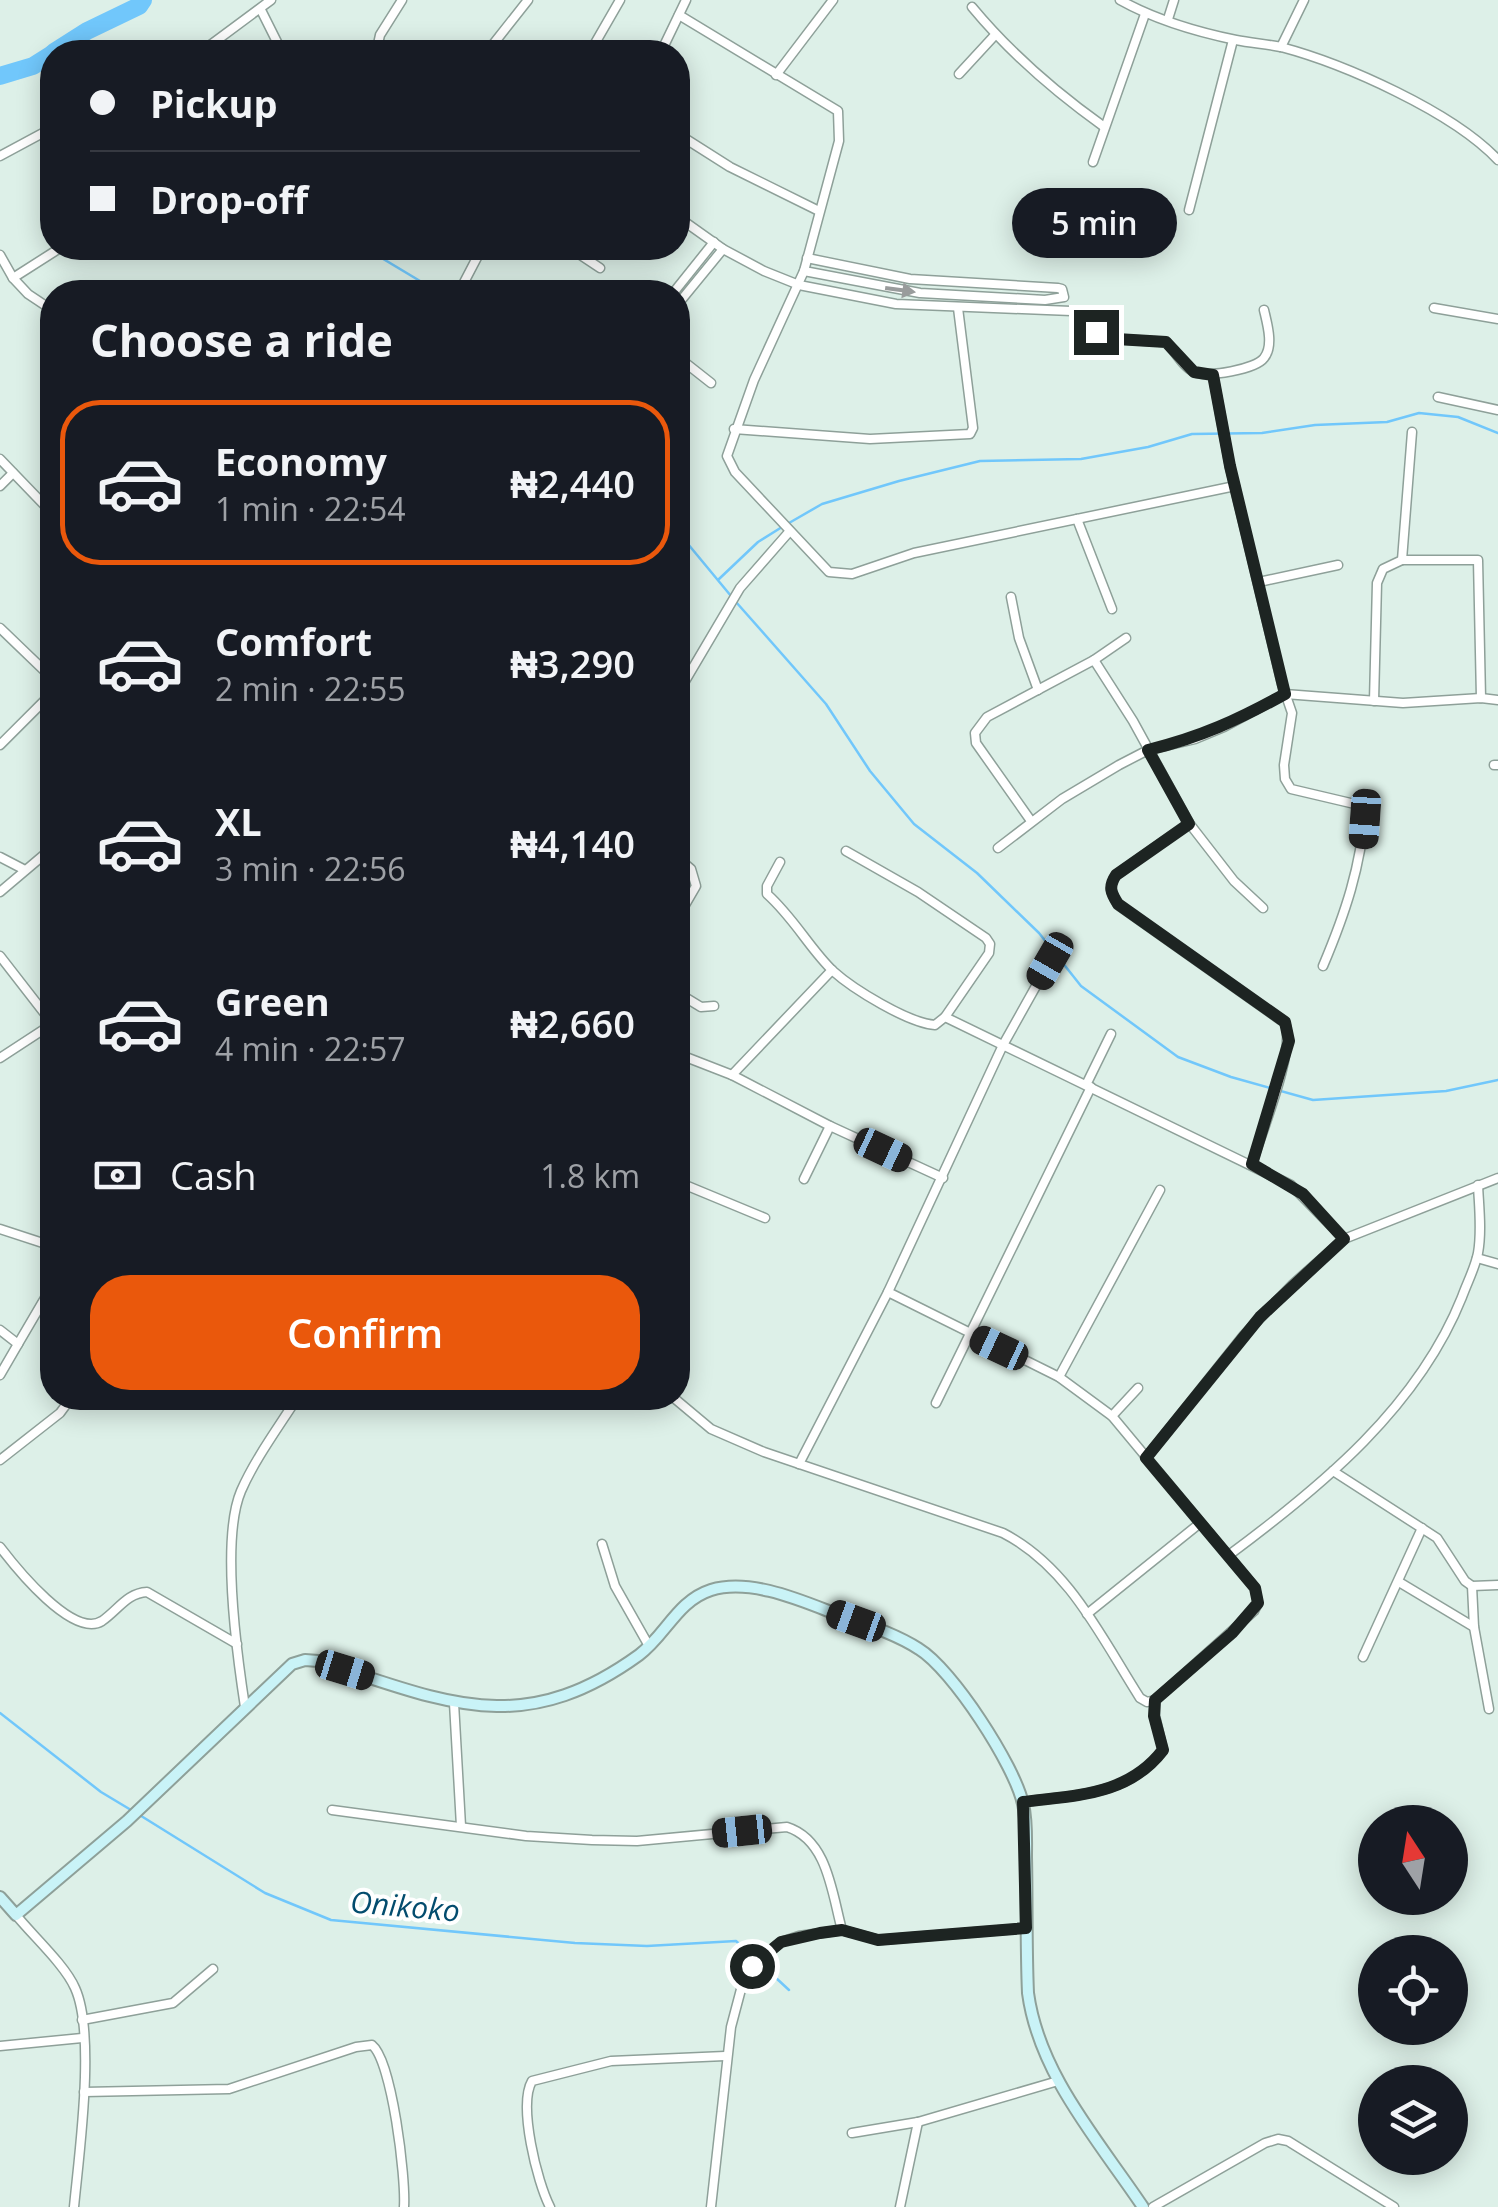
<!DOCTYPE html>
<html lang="en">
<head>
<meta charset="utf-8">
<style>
	body { margin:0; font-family:"Open Sans",sans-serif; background:#242831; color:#f1f3f6; height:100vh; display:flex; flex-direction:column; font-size:38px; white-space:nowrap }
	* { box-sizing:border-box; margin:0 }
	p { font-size:32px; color:#9ea1a6 }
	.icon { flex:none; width:55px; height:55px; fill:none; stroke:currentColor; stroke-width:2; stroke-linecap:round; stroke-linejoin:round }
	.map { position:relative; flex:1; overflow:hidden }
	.details { position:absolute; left:40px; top:280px; width:650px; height:1130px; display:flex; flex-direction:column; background:#171b24; border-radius:40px; box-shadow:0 5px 25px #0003 }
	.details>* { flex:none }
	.top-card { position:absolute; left:40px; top:40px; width:650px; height:220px; border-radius:40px; box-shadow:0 5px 25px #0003; display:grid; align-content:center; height:220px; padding:0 50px; background:#171b24 }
	.needle { width:65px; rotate:348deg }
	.tools { position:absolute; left:1358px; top:1805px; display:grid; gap:20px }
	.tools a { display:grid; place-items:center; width:110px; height:110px; border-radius:50%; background:#171b24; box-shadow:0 5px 25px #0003; font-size:50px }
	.end { position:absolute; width:45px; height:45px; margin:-22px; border:12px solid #1d2422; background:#fff; box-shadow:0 0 0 5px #fff }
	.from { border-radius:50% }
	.bubble { position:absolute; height:70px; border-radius:35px; background:#171b24; box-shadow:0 5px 25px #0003; font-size:32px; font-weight:600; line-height:70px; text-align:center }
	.car { position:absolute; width:30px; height:60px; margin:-30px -15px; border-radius:12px; box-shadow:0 0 8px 2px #0007; background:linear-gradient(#222 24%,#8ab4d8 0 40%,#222 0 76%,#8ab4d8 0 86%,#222 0) }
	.top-card b { display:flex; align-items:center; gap:35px; height:95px; font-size:38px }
	.top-card b+b { border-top:2px solid #363941 }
	.top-card i { width:25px; height:25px; background:#f1f3f6 }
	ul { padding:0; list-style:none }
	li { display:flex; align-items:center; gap:30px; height:165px; margin:0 20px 15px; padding:0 30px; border:5px solid transparent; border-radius:40px }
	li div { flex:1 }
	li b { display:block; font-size:38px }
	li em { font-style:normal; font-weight:600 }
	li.current { border-color:#ea580c }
	li>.icon { width:90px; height:90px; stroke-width:1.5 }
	h2 { padding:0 50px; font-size:45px; line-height:120px }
	.pay { display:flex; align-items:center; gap:25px; height:110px; padding:0 50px; font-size:38px }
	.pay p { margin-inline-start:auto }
	.primary-button { display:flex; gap:20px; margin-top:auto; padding:20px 50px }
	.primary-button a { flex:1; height:115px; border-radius:40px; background:#ea580c; color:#fff; font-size:40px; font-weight:600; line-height:115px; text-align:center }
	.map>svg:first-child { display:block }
</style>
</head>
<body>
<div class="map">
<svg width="1498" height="2207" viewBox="0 0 1498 2207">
	<rect width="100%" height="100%" fill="#ddf0e8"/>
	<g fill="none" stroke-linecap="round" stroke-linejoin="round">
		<!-- stream -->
		<g stroke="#71c7fb" stroke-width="2.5">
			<polyline points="365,248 430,287 433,292"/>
			<polyline points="789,523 822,504 899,481 980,461 1081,459 1148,447 1192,434 1262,433 1315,425 1387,422 1419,413 1458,417 1498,433"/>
			<polyline points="678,532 731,596"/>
			<polyline points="719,579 758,542 782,527"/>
			<polyline points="736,602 826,704 870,771 914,824 977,873 1039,933 1081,986 1178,1057 1231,1077 1313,1100 1446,1091 1498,1080"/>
			<polyline points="0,1713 101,1792 131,1810"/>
			<polyline points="138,1814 265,1893 331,1920 575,1943 647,1946 736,1941 789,1990"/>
		</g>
		<!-- river -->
		<g stroke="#71c7fb" stroke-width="18">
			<polyline points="54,52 87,31 139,6 143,0"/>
			<polyline points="0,76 33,66 52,54"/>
		</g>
		<!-- street casing -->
		<g stroke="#8ea099" stroke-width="11">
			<g id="street">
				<path d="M1120 0C1154 19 1197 32 1236 40 1251 43 1266 44 1281 47 1345 64 1453 112 1498 160"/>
				<path d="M972 7C1011 54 1054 91 1103 126"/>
				<polyline points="261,10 282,52"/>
				<polyline points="679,15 838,111 839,141 804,271 754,380 727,456 735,472 829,572 852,574 914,553 1235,486"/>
				<polyline points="1168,19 1174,0"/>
				<polyline points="1281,47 1304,0"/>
				<polyline points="201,52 271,0"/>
				<polyline points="386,52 378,44 380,35 402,0"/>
				<polyline points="487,52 528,0"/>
				<polyline points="590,52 620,0"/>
				<polyline points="661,52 686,0"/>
				<polyline points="959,74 995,35"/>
				<polyline points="776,75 833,0"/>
				<polyline points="678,134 730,167 819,211"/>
				<polyline points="0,156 52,128"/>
				<polyline points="1093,162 1145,14"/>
				<polyline points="1189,210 1233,40"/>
				<path d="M678 217 723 249 764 271 799 285 896 304 1096 312 1095 332 1100 338 1166 342C1175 351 1183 367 1194 372 1208 378 1256 369 1264 358 1274 346 1267 323 1264 310"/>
				<polyline points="570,248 600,268"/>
				<polyline points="0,255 13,278 28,294 52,310"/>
				<polyline points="804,271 920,293 1045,300 1064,297 1062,289 1058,288 910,279 807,258"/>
				<polyline points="13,278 60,248"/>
				<polyline points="459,292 482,248"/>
				<polyline points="674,292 714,242"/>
				<polyline points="678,304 723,249"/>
				<polyline points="1434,308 1498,319"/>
				<polyline points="678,357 711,383"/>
				<path d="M1213 375 1230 467 1282 684 1292 713 1284 765 1285 779 1291 789 1359 805 1365 810C1361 867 1345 914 1323 966"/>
				<polyline points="1438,397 1498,410"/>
				<polyline points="734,429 870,439 970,434 973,428 958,308"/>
				<polyline points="0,459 52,513"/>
				<polyline points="0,486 13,473"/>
				<polyline points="1077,519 1112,609"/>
				<polyline points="1402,560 1478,560 1481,698"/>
				<polyline points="1259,582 1338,565"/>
				<polyline points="1011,597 1019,638 1038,690"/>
				<polyline points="0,628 52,678"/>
				<polyline points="1094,660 1126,638"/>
				<polyline points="678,693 740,588 789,532"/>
				<polyline points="1374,701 1377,583 1383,569 1402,560 1412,432"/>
				<polyline points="0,745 52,693"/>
				<polyline points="1494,765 1498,765"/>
				<polyline points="1031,821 976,743 975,733 987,717 1094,660 1133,721 1189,823 1234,881 1263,908"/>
				<path d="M1189 823 1116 875C1108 887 1111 893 1118 905L1285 1023C1296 1050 1261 1133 1252 1164"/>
				<polyline points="998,848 1062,799 1119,765 1148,750 1195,739 1224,727 1285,694 1403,703 1481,698 1498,700"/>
				<polyline points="846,851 918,892 986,938 990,944 989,953 945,1017"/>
				<polyline points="0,857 25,870"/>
				<polyline points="43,857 52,869"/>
				<polyline points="678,858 691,869 696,886 678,917"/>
				<path d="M780 862 767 886V894C794 918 810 949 833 971 853 989 908 1023 935 1025L945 1017 1291 1185 1344 1239"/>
				<polyline points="0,892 52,848"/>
				<polyline points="0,956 52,1023"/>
				<polyline points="678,993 701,1007 714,1006"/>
				<polyline points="678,1054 732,1075 830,1126 943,1178"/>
				<polyline points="0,1058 52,1024"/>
				<polyline points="732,1075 832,970"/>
				<polyline points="1086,1085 1111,1034"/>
				<polyline points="804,1179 830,1126"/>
				<polyline points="678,1182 765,1218"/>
				<polyline points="678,1220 685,1185"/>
				<polyline points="0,1229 52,1246"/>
				<polyline points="1477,1258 1498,1264"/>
				<polyline points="0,1330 18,1344 0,1375"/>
				<polyline points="18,1344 52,1286"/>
				<polyline points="1059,1377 1160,1190"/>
				<path d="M674 1398 711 1429 764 1452 1003 1533C1069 1567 1101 1637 1140 1698L1147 1702 1155 1700 1254 1611 1258 1603 1255 1588 1112 1416 1059 1377 888 1292"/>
				<polyline points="936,1403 1091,1087"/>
				<polyline points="1112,1416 1138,1388"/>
				<polyline points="1146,1458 1244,1335 1293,1284 1344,1239 1498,1178"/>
				<polyline points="0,1460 60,1413 71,1398"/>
				<polyline points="799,1464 888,1292 1003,1045 1050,961"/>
				<polyline points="1333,1471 1437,1538 1465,1581 1472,1586 1498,1585"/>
				<polyline points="602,1544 615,1586 649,1646"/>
				<path d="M0 1547C16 1568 73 1639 102 1621 118 1610 127 1593 147 1592L237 1644"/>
				<path d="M1229 1555C1322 1486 1418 1407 1462 1297 1467 1283 1475 1268 1478 1253 1482 1231 1479 1207 1478 1185"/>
				<polyline points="1399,1582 1474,1627"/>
				<polyline points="1472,1586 1474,1627 1489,1709"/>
				<polyline points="1087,1614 1199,1524"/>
				<polyline points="1363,1657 1422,1528"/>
				<polyline points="454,1703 461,1826"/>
				<path d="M245 1707C237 1655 221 1538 241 1491 255 1459 278 1428 297 1398"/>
				<path d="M1023 1802C1075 1795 1129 1796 1163 1750L1155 1716V1700"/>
				<path d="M332 1810 526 1836 592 1840 637 1841 787 1827C828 1840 832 1894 842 1930"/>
				<path d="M16 1915C33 1936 65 1965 75 1988 96 2034 79 2154 74 2207"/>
				<polyline points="82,2020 173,2003 213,1969"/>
				<polyline points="0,2046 82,2038"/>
				<path d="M84 2092 229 2089 356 2047 372 2045C392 2061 406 2178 404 2207"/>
				<polyline points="852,2133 918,2122 1058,2081"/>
				<path d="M550 2207C537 2182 518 2105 532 2081L611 2061 725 2056"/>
				<polyline points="711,2207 731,2027 744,1978 766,1954 781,1942 799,1936 842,1930 879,1940 1026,1928"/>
				<polyline points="900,2207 918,2122"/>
				<polyline points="1153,2207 1265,2143 1278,2139 1288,2141 1394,2207"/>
			</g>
		</g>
		<!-- secondary casing -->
		<g stroke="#8ea099" stroke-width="14">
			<path id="secondary" d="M0 1897 16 1915 127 1821 292 1664 305 1660 318 1661C444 1701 520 1741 639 1655 666 1635 677 1601 711 1590 750 1578 800 1600 836 1614 864 1624 894 1633 919 1649 952 1669 1015 1766 1023 1804 1027 1821 1026 1839 1026 1857 1027 1902 1026 1947 1028 1993 1039 2074 1098 2140 1143 2207"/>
		</g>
		<!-- street -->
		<use href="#street" stroke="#fff" stroke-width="8"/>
		<!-- secondary -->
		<use href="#secondary" stroke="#c9f3f7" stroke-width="10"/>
	</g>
	<!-- one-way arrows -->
	<defs><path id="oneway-solid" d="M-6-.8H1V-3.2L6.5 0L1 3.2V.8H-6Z" transform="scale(2.5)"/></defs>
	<use fill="#999c9c" href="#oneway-solid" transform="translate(900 290) rotate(8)"/>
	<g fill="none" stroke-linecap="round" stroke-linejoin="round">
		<!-- route -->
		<path stroke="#1d2422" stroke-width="12" d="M752 1966 781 1942 820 1933 842 1930 878 1940 1026 1928 1023 1802C1075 1795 1128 1796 1163 1750L1154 1716 1155 1700 1232 1633 1258 1603 1255 1588 1146 1458 1260 1317 1344 1239 1303 1194 1252 1164 1289 1041 1285 1022 1118 904C1111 893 1108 887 1116 875L1189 824 1148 750C1201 737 1238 720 1285 694L1230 466 1213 375 1194 372 1166 342 1100 338 1096 332"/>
	</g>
	<g text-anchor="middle" stroke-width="8" stroke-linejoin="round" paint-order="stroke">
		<!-- water labels -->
		<g font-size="30" font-style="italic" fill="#034c6e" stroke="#fff">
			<text transform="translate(405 1907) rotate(5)" y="10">Onikoko</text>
		</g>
	</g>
</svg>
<div class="tools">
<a><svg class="needle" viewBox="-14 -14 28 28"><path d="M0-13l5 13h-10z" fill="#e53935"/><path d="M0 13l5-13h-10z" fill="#9ea1a6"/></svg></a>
<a><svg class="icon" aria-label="locate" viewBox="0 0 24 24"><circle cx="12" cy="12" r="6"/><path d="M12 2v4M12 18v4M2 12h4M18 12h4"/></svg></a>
<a><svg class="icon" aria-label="layers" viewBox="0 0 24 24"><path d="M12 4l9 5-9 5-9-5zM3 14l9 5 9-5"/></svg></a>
</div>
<i class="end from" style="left:752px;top:1966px"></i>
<i class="end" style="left:1096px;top:332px"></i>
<div class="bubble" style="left:1012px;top:188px;width:165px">5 min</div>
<i class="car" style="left:1365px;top:819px;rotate:184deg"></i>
<i class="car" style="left:1050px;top:961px;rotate:210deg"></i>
<i class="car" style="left:883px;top:1150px;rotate:115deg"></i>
<i class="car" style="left:999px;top:1348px;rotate:295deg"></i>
<i class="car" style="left:856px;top:1621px;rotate:290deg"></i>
<i class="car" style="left:345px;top:1670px;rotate:107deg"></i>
<i class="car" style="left:742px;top:1831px;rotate:264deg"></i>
<div class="top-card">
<b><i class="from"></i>Pickup</b>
<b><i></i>Drop-off</b>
</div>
<section class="details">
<h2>Choose a ride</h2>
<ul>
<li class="current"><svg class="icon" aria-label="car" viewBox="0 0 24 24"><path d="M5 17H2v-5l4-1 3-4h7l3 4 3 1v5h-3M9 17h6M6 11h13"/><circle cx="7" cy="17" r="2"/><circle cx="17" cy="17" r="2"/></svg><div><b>Economy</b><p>1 min · 22:54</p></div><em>₦2,440</em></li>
<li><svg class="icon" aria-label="car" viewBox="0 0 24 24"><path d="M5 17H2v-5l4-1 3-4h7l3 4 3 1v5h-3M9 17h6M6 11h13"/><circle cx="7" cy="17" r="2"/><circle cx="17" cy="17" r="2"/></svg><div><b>Comfort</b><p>2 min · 22:55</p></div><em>₦3,290</em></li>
<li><svg class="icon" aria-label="car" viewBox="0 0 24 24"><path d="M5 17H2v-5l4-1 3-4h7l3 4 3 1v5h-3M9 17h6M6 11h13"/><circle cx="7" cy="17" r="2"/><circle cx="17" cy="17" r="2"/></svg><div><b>XL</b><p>3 min · 22:56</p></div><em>₦4,140</em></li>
<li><svg class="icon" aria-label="car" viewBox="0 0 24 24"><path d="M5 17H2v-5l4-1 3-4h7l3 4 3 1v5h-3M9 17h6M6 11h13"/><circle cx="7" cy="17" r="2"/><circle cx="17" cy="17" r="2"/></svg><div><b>Green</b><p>4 min · 22:57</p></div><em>₦2,660</em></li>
</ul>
<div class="pay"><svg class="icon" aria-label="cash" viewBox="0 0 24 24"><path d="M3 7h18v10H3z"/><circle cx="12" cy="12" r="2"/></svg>Cash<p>1.8 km</p></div>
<div class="primary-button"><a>Confirm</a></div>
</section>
</div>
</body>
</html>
